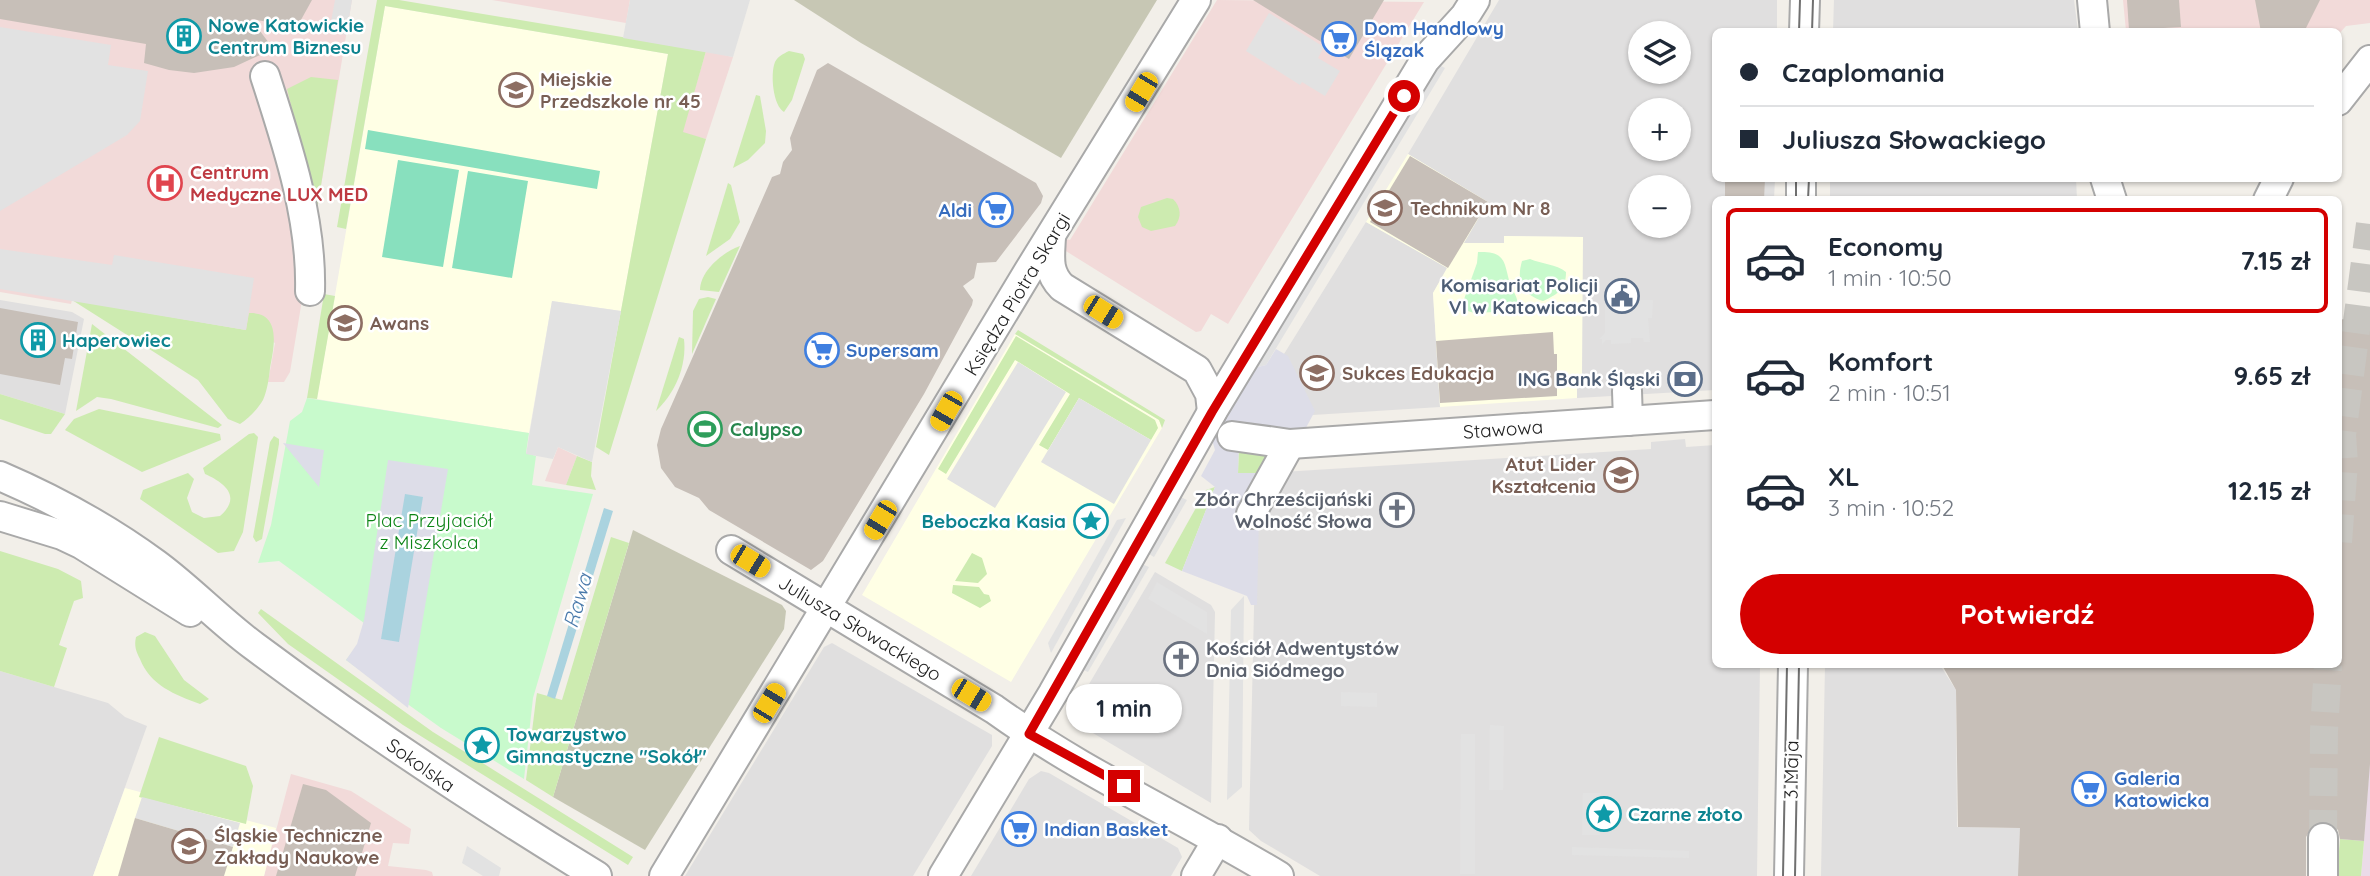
<!DOCTYPE html>
<html lang="pl">
<head>
<meta charset="utf-8">
<style>
	body { margin:0; font-family:Quicksand,sans-serif; background:#f2f2f3; color:#1f2937; height:100vh; display:flex; flex-direction:column; font-size:26px; white-space:nowrap }
	* { box-sizing:border-box; margin:0 }
	p { font-size:23px; color:#747a83 }
	.icon { flex:none; width:38px; height:38px; fill:none; stroke:currentColor; stroke-width:2; stroke-linecap:round; stroke-linejoin:round }
	.map { position:relative; flex:1; overflow:hidden }
	.side { position:absolute; left:1712px; top:196px; width:630px; height:472px; display:flex; flex-direction:column; background:#fff; border-radius:10px; box-shadow:0 2px 5px #0004 }
	.side>* { flex:none }
	.banner { position:absolute; left:1712px; top:28px; width:630px; height:154px; border-radius:10px; box-shadow:0 2px 5px #0004; display:grid; align-content:center; height:154px; padding:0 28px; background:#fff }
	.buttons { position:absolute; left:1628px; top:21px; display:grid; gap:14px }
	.buttons a { display:grid; place-items:center; width:63px; height:63px; border-radius:50%; background:#fff; box-shadow:0 2px 5px #0004; font-size:35px }
	.end { position:absolute; width:32px; height:32px; margin:-16px; border:9px solid #d40000; background:#fff; box-shadow:0 0 0 4px #fff }
	.from { border-radius:50% }
	.bubble { position:absolute; height:49px; border-radius:24px; background:#fff; box-shadow:0 2px 5px #0004; font-size:23px; font-weight:700; line-height:49px; text-align:center }
	.car { position:absolute; width:21px; height:42px; margin:-21px -10px; border-radius:9px; box-shadow:0 0 5px 2px #0007; background:linear-gradient(#f5c518 24%,#345 0 40%,#f5c518 0 76%,#345 0 86%,#f5c518 0) }
	.banner b { display:flex; align-items:center; gap:24px; height:66px; font-size:26px }
	.banner b+b { border-top:2px solid #e0e1e3 }
	.banner i { width:18px; height:18px; background:#1f2937 }
	ul { padding:12px 0 0; list-style:none }
	li { display:flex; align-items:center; gap:21px; height:105px; margin:0 14px 10px; padding:0 14px; border:4px solid transparent; border-radius:10px }
	li div { flex:1 }
	li b { display:block; font-size:26px }
	li em { font-style:normal; font-weight:700 }
	li.current { border-color:#d40000 }
	li>.icon { width:63px; height:63px; stroke-width:1.5 }
	.primary-button { display:flex; gap:14px; margin-top:auto; padding:14px 28px }
	.primary-button a { flex:1; height:80px; border-radius:42px; background:#d40000; color:#fff; font-size:28px; font-weight:700; line-height:80px; text-align:center }
	.map>svg:first-child { display:block }
</style>
</head>
<body>
<div class="map">
<svg width="2370" height="876" viewBox="0 0 2370 876">
	<rect width="100%" height="100%" fill="#f2efe9"/>
	<!-- residential -->
	<g fill="#e0dfdf" fill-rule="evenodd">
		<path d="M1499 0H1777V31L1715 32V178L1775 179 1774 199 1715 200V390L1577 398V374H1582V237L1504 236V243H1463L1488 202 1408 154ZM1640 33H1678V72H1640ZM1640 110H1678V149H1640ZM1640 187H1678V226H1640Z"/>
		<polygon points="1834,0 2074,0 2078,31 1833,31"/>
		<polygon points="1830,179 2076,179 2077,199 1830,199"/>
		<polygon points="1366,222 1448,268 1433,293 1440,407 1313,415 1284,354"/>
		<polygon points="0,300 72,312 84,319 65,414 0,394"/>
		<polygon points="1685,439 1686,447 1715,445 1715,665 1760,665 1757,876 1320,876 1261,841 1249,830 1256,520 1282,472 1651,449 1651,442"/>
		<polygon points="1155,572 1211,605 1215,612 1211,803 1071,720 1072,713"/>
		<polygon points="832,643 992,735 992,746 913,876 685,876 824,647"/>
		<polygon points="1825,665 1940,665 1956,690 1957,827 2020,828 2019,876 1821,876"/>
		<polygon points="0,671 108,703 125,717 147,726 93,876 0,876"/>
		<polygon points="1041,771 1049,773 1178,848 1182,857 1171,876 971,876 1029,779"/>
	</g>
	<!-- commercial -->
	<g fill="#f2dad9">
		<polygon points="0,0 352,0 290,372 284,382 268,382 275,343 246,330 72,300 71,304 0,292"/>
		<polygon points="492,0 630,0 626,23"/>
		<polygon points="1217,0 1424,2 1228,324 1211,314 1201,331 1196,332 1061,248 1066,239 1070,240"/>
		<polygon points="2123,0 2370,0 2370,23 2346,26 2338,35 2338,32 2126,31"/>
		<polygon points="706,51 733,57 706,139 682,133"/>
		<polygon points="558,447 577,456 566,485 545,481"/>
		<polygon points="291,774 351,791 411,829 409,844 393,843 388,866 426,870 432,872 433,876 264,876"/>
	</g>
	<!-- industrial -->
	<polygon fill="#ebdbe8" points="2370,758 2370,876 2361,876 2364,841"/>
	<!-- education -->
	<g fill="#ffffe5">
		<polygon points="385,6 668,54 621,311 552,301 529,433 317,399"/>
		<polygon points="1408,154 1488,202 1464,243 1504,243 1504,236 1583,237 1582,374 1577,374 1577,398 1440,407 1433,293 1447,268 1366,222"/>
		<polygon points="1015,334 1159,420 1162,428 1011,682 862,595"/>
		<polygon points="125,788 276,828 264,876 93,876"/>
	</g>
	<!-- construction -->
	<g fill="#c7c7b4">
		<polygon points="794,0 1157,0 1061,158 861,43"/>
		<polygon points="633,530 782,605 786,611 784,629 645,850 553,797"/>
	</g>
	<!-- grass -->
	<g fill="#cdebb0">
		<polygon points="377,0 399,0 706,51 683,132 706,139 609,455 596,447 668,54 385,6 346,229 337,227"/>
		<path d="M789 51 803 54 805 59 792 100 784 112C773 106 770 74 775 62 778 56 783 54 789 51Z"/>
		<polygon points="311,77 338,80 317,210 287,89"/>
		<polygon points="756,95 760,96 766,131 765,143 748,160 733,168"/>
		<polygon points="728,183 731,185 740,222 730,239 706,256"/>
		<path d="M1167 198 1173 199C1181 207 1182 217 1175 226L1151 231 1142 227 1138 217 1141 207Z"/>
		<path d="M740 246 719 292 700 290C700 271 723 252 740 246Z"/>
		<polygon points="324,294 335,296 317,399 307,398"/>
		<polygon points="708,297 716,299 692,354 693,311 699,299"/>
		<path d="M72 300 246 330 249 313C282 312 274 347 270 368 269 379 267 391 263 400 257 410 249 418 240 424L228 419 198 380Z"/>
		<polygon points="92,324 222,425 218,428 111,399 97,397 76,411"/>
		<polygon points="1018,330 1165,420 1162,428 1159,420 1015,334"/>
		<polygon points="1016,336 1155,420 1158,428 1151,440 1079,398 1048,450 1039,445 1070,394 1015,360 946,474 938,469"/>
		<path d="M679 337 684 339C687 366 675 393 656 411Z"/>
		<polygon points="0,394 65,414 51,434 45,434 0,419"/>
		<polygon points="99,409 220,434 221,440 142,472 65,430 74,419"/>
		<path d="M254 433 258 437 243 532 234 551 218 553 140 499 143 490 188 473 194 479 187 498 192 512 204 518 220 516C243 496 223 482 205 474L203 468 249 434Z"/>
		<polygon points="274,436 279,439 279,444 262,539 256,542 253,537 270,442"/>
		<polygon points="1239,441 1280,456 1271,473 1238,474"/>
		<polygon points="577,456 592,462 591,476 596,490 566,485"/>
		<polygon points="1215,487 1182,571 1165,563 1206,490"/>
		<polygon points="611,537 629,543 553,797 526,780 536,699 537,693 562,700"/>
		<polygon points="0,551 58,569 81,581 83,598 74,601 59,645 67,648 54,687 0,671"/>
		<polygon points="972,553 982,558 987,574 978,583 955,581"/>
		<polygon points="953,585 979,587 984,594 989,595 991,601 980,608 952,593"/>
		<polygon points="261,609 433,732 633,857 628,865 403,725 288,644 258,613"/>
		<path d="M145 632 155 636 184 680 209 699 200 704C175 695 150 685 140 659 136 651 134 646 136 637Z"/>
		<polygon points="159,737 246,766 253,786 246,824 139,797"/>
		<polygon points="2340,839 2364,841 2361,876 2337,876"/>
	</g>
	<!-- park -->
	<g fill="#c8facc">
		<path d="M1478 252C1506 251 1504 262 1510 284 1514 295 1521 299 1515 311L1474 313 1465 310 1462 305 1477 263Z"/>
		<path d="M1530 259C1542 264 1556 264 1566 272 1566 288 1559 294 1543 301 1522 294 1516 282 1522 261Z"/>
		<polygon points="307,398 529,433 526,453 536,456 532,485 593,494 533,698 524,779 441,728 346,660 358,645 364,623 279,561 258,563 271,525 290,421 302,412"/>
	</g>
	<!-- pitch -->
	<g fill="#88e0be">
		<polygon points="368,130 600,171 597,189 365,149"/>
		<polygon points="398,160 459,170 443,267 382,257"/>
		<polygon points="468,171 528,181 512,278 452,268"/>
	</g>
	<!-- parking -->
	<g fill="#e2e2e2">
		<polygon points="335,0 352,0 346,35 329,32"/>
		<polygon points="630,0 750,0 733,57 623,38"/>
		<polygon points="1269,13 1324,47 1318,58 1340,71 1325,96 1302,82 1300,85 1246,51"/>
		<polygon points="0,27 111,45 108,65 148,71 140,121 127,135 0,211"/>
		<polygon points="1435,63 1445,68 1266,365 1250,369"/>
		<polygon points="0,249 112,265 114,255 254,278 246,330 0,289"/>
		<polygon points="1605,300 1653,300 1652,318 1648,318 1650,342 1644,342 1643,338 1631,338 1631,343 1611,344 1611,340 1606,340 1602,345 1602,339 1599,339 1605,333"/>
		<polygon points="552,301 621,311 592,462 558,447 553,459 526,454"/>
		<polygon points="1018,362 1066,392 995,508 947,479"/>
		<polygon points="1079,398 1151,440 1114,504 1041,462"/>
		<polygon points="1176,495 1187,500 1154,557 1149,554 1147,547"/>
		<polygon points="1126,518 1051,653 1048,643 1117,520"/>
		<polygon points="1144,565 1149,567 1088,672 1079,668 1137,566"/>
		<polygon points="1157,582 1207,612 1207,634 1148,599"/>
		<polygon points="1244,596 1242,787 1227,800 1231,610"/>
		<polygon points="1341,692 1377,693 1377,707 1341,706"/>
		<polygon points="1490,725 1504,726 1503,790 1489,790"/>
		<polygon points="1461,734 1475,734 1475,874 1460,874"/>
		<polygon points="1583,793 1601,793 1600,835 1582,835"/>
		<polygon points="142,797 240,823 233,847 135,818"/>
		<polygon points="467,846 501,868 499,876 483,876 462,863"/>
		<polygon points="1572,847 1689,851 1689,858 1572,855"/>
	</g>
	<!-- plaza -->
	<g fill="#dddde8" fill-rule="evenodd">
		<path d="M1276 349 1288 356 1315 411 1259 515 1257 605H1251L1247 596 1182 571 1215 487 1201 476 1215 450 1211 436 1250 369 1266 365ZM1239 441 1280 457 1271 473H1238Z"/>
		<polygon points="283,443 324,450 319,487"/>
		<polygon points="388,460 448,469 408,708 346,660 357,644 364,620"/>
	</g>
	<!-- water -->
	<g fill="#aad3df">
		<polygon points="405,494 423,497 399,642 381,639"/>
		<polygon points="604,508 613,511 555,699 547,696"/>
	</g>
	<!-- building -->
	<g fill="#c7bfb8">
		<polygon points="0,0 312,0 297,27 251,19 272,47 260,55 234,67 194,73 169,70 144,63 146,44 0,19"/>
		<polygon points="1253,0 1384,0 1349,59"/>
		<polygon points="2127,0 2179,0 2181,27 2129,30"/>
		<polygon points="2255,0 2320,0 2304,32 2261,32"/>
		<polygon points="828,63 1036,183 1043,196 1041,203 996,262 977,263 974,278 963,286 973,300 972,305 924,394 823,561 811,570 709,510 699,498 675,487 661,468 657,445 661,429 772,177 780,174 783,162 792,150 790,138 817,70"/>
		<polygon points="1410,156 1488,202 1448,268 1370,222"/>
		<polygon points="1725,178 1765,178 1764,200 1725,200"/>
		<polygon points="0,308 78,322 72,359 65,358 60,385 0,374"/>
		<polygon points="2338,319 2370,321 2370,764 2364,841 2340,839 2338,830 2332,824 2324,821 2314,824 2306,837 2306,876 2018,876 2020,828 1958,827 1956,690 1942,665 2338,665"/>
		<polygon points="1553,332 1554,354 1557,354 1557,396 1440,403 1436,341"/>
		<polygon points="303,784 326,790 371,823 355,876 276,876"/>
		<polygon points="135,818 233,847 224,876 118,876"/>
	</g>
	<g fill="none" stroke-linecap="round" stroke-linejoin="round">
		<!-- minor-tunnel -->
		<g stroke="#c8c6c1" stroke-width="28" stroke-dasharray="28 14" stroke-linecap="butt">
			<polyline points="2338,542 2344,463 2342,435 2370,224"/>
			<polyline points="2323,838 2324,731 2328,665"/>
		</g>
		<!-- minor casing -->
		<g stroke="#a9a9a9" stroke-width="32">
			<g id="minor">
				<polyline points="2092,0 2095,32"/>
				<polyline points="1804,32 1805,0"/>
				<path d="M265 76C287 144 312 218 310 291"/>
				<polyline points="2338,101 2370,60"/>
				<polyline points="2105,178 2112,200"/>
				<polyline points="1801,200 1801,178"/>
				<polyline points="2268,200 2279,178"/>
				<path d="M1051 237C1050 257 1047 272 1062 287L1197 370 1210 394 1212 412"/>
				<polyline points="1627,391 1628,421"/>
				<polyline points="1232,436 1290,444 1715,415"/>
				<path d="M0 476C56 500 107 528 156 564 190 589 220 621 254 646 365 729 479 804 597 876"/>
				<polyline points="1251,514 1290,444"/>
				<polyline points="0,516 62,535 81,544 190,612"/>
				<path d="M731 550 994 709C1083 773 1185 819 1279 876"/>
				<polyline points="2323,838 2323,876"/>
				<polyline points="664,876 1028,272 1196,0"/>
				<polyline points="943,876 1053,693 1212,412 1425,60 1465,16 1475,0"/>
				<polyline points="1196,876 1218,839"/>
				<polyline points="1789,876 1793,665"/>
			</g>
		</g>
		<!-- minor -->
		<use href="#minor" stroke="#fff" stroke-width="28"/>
		<!-- tram -->
		<g stroke="#707070" stroke-width="2">
			<polyline points="1799,32 1800,0"/>
			<polyline points="1812,32 1813,0"/>
			<polyline points="1796,200 1796,178"/>
			<polyline points="1808,200 1809,178"/>
			<polyline points="1783,876 1787,665"/>
			<polyline points="1795,876 1799,665"/>
		</g>
	</g>
	<g fill="none" stroke-linecap="round" stroke-linejoin="round">
		<!-- route -->
		<polyline stroke="#d40000" stroke-width="9" points="1124,786 1029,734 1212,412 1404,96"/>
	</g>
	<!-- icons -->
	<defs>
		<g id="building-ring" transform="scale(1.75)"><circle r="9.5" fill="#fff" stroke="#0f9aa8" stroke-width="1.5"/><path d="M-4-6H4V6H1V3H-1V6H-4ZM-2.5-4.3h1.7v1.8h-1.7ZM.8-4.3h1.7v1.8H.8ZM-2.5-1h1.7V.8h-1.7ZM.8-1h1.7V.8H.8Z" fill="#0f9aa8"/></g>
		<g id="supermarket-ring" transform="scale(1.75)"><circle r="9.5" fill="#fff" stroke="#3f7fe0" stroke-width="1.5"/><path d="M-6-5.5h2.5l.6 2H6L4.5 2H-2.5L-4.4-4H-6ZM-1.5 3.2a1.3 1.3 0 1 0 .1 0ZM3 3.2a1.3 1.3 0 1 0 .1 0Z" fill="#3f7fe0"/></g>
		<g id="school-ring" transform="scale(1.75)"><circle r="9.5" fill="#fff" stroke="#8d6e63" stroke-width="1.5"/><path d="M0-5L7-2L0 1L-7-2ZM-4 1L0 2.5L4 1V4Q0 6-4 4Z" fill="#8d6e63"/></g>
		<g id="hospital-ring" transform="scale(1.75)"><circle r="9.5" fill="#fff" stroke="#e0444e" stroke-width="1.5"/><path d="M-5-5h3v3.5h4V-5h3V5h-3V1.5h-4V5h-3Z" fill="#e0444e"/></g>
		<g id="civic-ring" transform="scale(1.75)"><circle r="9.5" fill="#fff" stroke="#5c6f8a" stroke-width="1.5"/><path d="M-.6-6.5H3V-4.5H.6V-3L4-1V1h2V6H-6V1h2V-1L-.6-3ZM-1.2 2.5V6h2.4V2.5Z" fill="#5c6f8a"/></g>
		<g id="university-ring" transform="scale(1.75)"><circle r="9.5" fill="#fff" stroke="#8d6e63" stroke-width="1.5"/><path d="M0-5L7-2L0 1L-7-2ZM-4 1L0 2.5L4 1V4Q0 6-4 4Z" fill="#8d6e63"/></g>
		<g id="bank-ring" transform="scale(1.75)"><circle r="9.5" fill="#fff" stroke="#5c6f8a" stroke-width="1.5"/><path d="M-6-4H6V4H-6ZM0-2.3a2.3 2.3 0 1 0 0 4.6a2.3 2.3 0 1 0 0-4.6Z" fill="#5c6f8a"/></g>
		<g id="stadium-ring" transform="scale(1.75)"><circle r="9.5" fill="#fff" stroke="#2e9e5b" stroke-width="1.5"/><path d="M0-5a6.5 5 0 1 0 0 10a6.5 5 0 1 0 0-10ZM-3.5-1.8h7v3.6h-7Z" fill="#2e9e5b"/></g>
		<g id="church-ring" transform="scale(1.75)"><circle r="9.5" fill="#fff" stroke="#6b7280" stroke-width="1.5"/><path d="M-1.2-6h2.4v3.5h3.3v2.4h-3.3V6h-2.4V-.1h-3.3v-2.4h3.3Z" fill="#6b7280"/></g>
		<g id="sight-ring" transform="scale(1.75)"><circle r="9.5" fill="#fff" stroke="#0f9aa8" stroke-width="1.5"/><path d="M0-6L1.8-2.2L6-1.7L2.9 1.2L3.7 5.4L0 3.3L-3.7 5.4L-2.9 1.2L-6-1.7L-1.8-2.2Z" fill="#0f9aa8"/></g>
	</defs>
	<g fill-rule="evenodd">
		<use href="#building-ring" x="184" y="36"/>
		<use href="#supermarket-ring" x="1339" y="39"/>
		<use href="#school-ring" x="516" y="90"/>
		<use href="#hospital-ring" x="165" y="183"/>
		<use href="#school-ring" x="1385" y="208"/>
		<use href="#supermarket-ring" x="996" y="210"/>
		<use href="#civic-ring" x="1622" y="296"/>
		<use href="#university-ring" x="345" y="323"/>
		<use href="#building-ring" x="38" y="340"/>
		<use href="#supermarket-ring" x="822" y="350"/>
		<use href="#university-ring" x="1317" y="373"/>
		<use href="#bank-ring" x="1685" y="379"/>
		<use href="#stadium-ring" x="705" y="429"/>
		<use href="#university-ring" x="1621" y="475"/>
		<use href="#church-ring" x="1397" y="510"/>
		<use href="#sight-ring" x="1091" y="521"/>
		<use href="#church-ring" x="1181" y="659"/>
		<use href="#sight-ring" x="482" y="745"/>
		<use href="#supermarket-ring" x="2089" y="789"/>
		<use href="#sight-ring" x="1604" y="814"/>
		<use href="#supermarket-ring" x="1019" y="829"/>
		<use href="#school-ring" x="189" y="846"/>
	</g>
	<g text-anchor="middle" stroke-width="5" stroke-linejoin="round" paint-order="stroke">
		<!-- culture labels -->
		<g font-size="19" font-weight="bold" fill="#0d838f" stroke="#fff" text-anchor="start">
			<text x="208" y="32">Nowe Katowickie<tspan x="208" dy="22">Centrum Biznesu</tspan></text>
			<text x="62" y="347">Haperowiec</text>
			<text x="1066" y="528" text-anchor="end">Beboczka Kasia</text>
			<text x="506" y="741">Towarzystwo<tspan x="506" dy="22">Gimnastyczne "Sokół"</tspan></text>
			<text x="1628" y="821">Czarne złoto</text>
		</g>
		<!-- shop labels -->
		<g font-size="19" font-weight="bold" fill="#366cbe" stroke="#fff" text-anchor="start">
			<text x="1364" y="35">Dom Handlowy<tspan x="1364" dy="22">Ślązak</tspan></text>
			<text x="972" y="217" text-anchor="end">Aldi</text>
			<text x="846" y="357">Supersam</text>
			<text x="2114" y="785">Galeria<tspan x="2114" dy="22">Katowicka</tspan></text>
			<text x="1044" y="836">Indian Basket</text>
		</g>
		<!-- education labels -->
		<g font-size="19" font-weight="bold" fill="#785e54" stroke="#fff" text-anchor="start">
			<text x="540" y="86">Miejskie<tspan x="540" dy="22">Przedszkole nr 45</tspan></text>
			<text x="1410" y="215">Technikum Nr 8</text>
			<text x="370" y="330">Awans</text>
			<text x="1342" y="380">Sukces Edukacja</text>
			<text x="1596" y="471" text-anchor="end">Atut Lider<tspan x="1596" dy="22">Kształcenia</tspan></text>
			<text x="214" y="842">Śląskie Techniczne<tspan x="214" dy="22">Zakłady Naukowe</tspan></text>
		</g>
		<!-- health labels -->
		<g font-size="19" font-weight="bold" fill="#be3a42" stroke="#fff" text-anchor="start">
			<text x="190" y="179">Centrum<tspan x="190" dy="22">Medyczne LUX MED</tspan></text>
		</g>
		<!-- service labels -->
		<g font-size="19" font-weight="bold" fill="#4e5e75" stroke="#fff" text-anchor="end">
			<text x="1598" y="292">Komisariat Policji<tspan x="1598" dy="22">VI w Katowicach</tspan></text>
			<text x="1660" y="386">ING Bank Śląski</text>
		</g>
		<!-- street labels -->
		<g font-size="19" fill="#222" stroke="#fff">
			<text transform="translate(1017 294) rotate(-59)" y="7">Księdza Piotra Skargi</text>
			<text transform="translate(1503 429) rotate(-4)" y="7">Stawowa</text>
			<text transform="translate(860 628) rotate(31)" y="7">Juliusza Słowackiego</text>
			<text transform="translate(421 765) rotate(35)" y="7">Sokolska</text>
			<text transform="translate(1791 770) rotate(-89)" y="7">3 Maja</text>
		</g>
		<!-- leisure labels -->
		<g font-size="19" font-weight="bold" fill="#27864d" stroke="#fff" text-anchor="start">
			<text x="730" y="436">Calypso</text>
		</g>
		<!-- worship labels -->
		<g font-size="19" font-weight="bold" fill="#5b616d" stroke="#fff" text-anchor="end">
			<text x="1372" y="506">Zbór Chrześcijański<tspan x="1372" dy="22">Wolność Słowa</tspan></text>
			<text x="1206" y="655" text-anchor="start">Kościół Adwentystów<tspan x="1206" dy="22">Dnia Siódmego</tspan></text>
		</g>
		<!-- park labels -->
		<g font-size="19" fill="#0c8416" stroke="#fff">
			<text x="429" y="527">Plac Przyjaciół<tspan x="429" dy="22">z Miszkolca</tspan></text>
		</g>
		<!-- water labels -->
		<g font-size="21" font-style="italic" fill="#4a7aab" stroke="#fff">
			<text transform="translate(578 601) rotate(-74)" y="7">Rawa</text>
		</g>
	</g>
</svg>
<div class="buttons">
<a><svg class="icon" aria-label="layers" viewBox="0 0 24 24"><path d="M12 4l9 5-9 5-9-5zM3 14l9 5 9-5"/></svg></a>
<a>+</a>
<a>−</a>
</div>
<i class="end from" style="left:1404px;top:96px"></i>
<i class="end" style="left:1124px;top:786px"></i>
<div class="bubble" style="left:1066px;top:684px;width:116px">1 min</div>
<i class="car" style="left:1141px;top:92px;rotate:211deg"></i>
<i class="car" style="left:1103px;top:312px;rotate:122deg"></i>
<i class="car" style="left:946px;top:411px;rotate:210deg"></i>
<i class="car" style="left:880px;top:520px;rotate:211deg"></i>
<i class="car" style="left:750px;top:561px;rotate:121deg"></i>
<i class="car" style="left:971px;top:695px;rotate:121deg"></i>
<i class="car" style="left:769px;top:703px;rotate:31deg"></i>
<div class="banner">
<b><i class="from"></i>Czaplomania</b>
<b><i></i>Juliusza Słowackiego</b>
</div>
<section class="side">
<ul>
<li class="current"><svg class="icon" aria-label="car" viewBox="0 0 24 24"><path d="M5 17H2v-5l4-1 3-4h7l3 4 3 1v5h-3M9 17h6M6 11h13"/><circle cx="7" cy="17" r="2"/><circle cx="17" cy="17" r="2"/></svg><div><b>Economy</b><p>1 min · 10:50</p></div><em>7.15 zł</em></li>
<li><svg class="icon" aria-label="car" viewBox="0 0 24 24"><path d="M5 17H2v-5l4-1 3-4h7l3 4 3 1v5h-3M9 17h6M6 11h13"/><circle cx="7" cy="17" r="2"/><circle cx="17" cy="17" r="2"/></svg><div><b>Komfort</b><p>2 min · 10:51</p></div><em>9.65 zł</em></li>
<li><svg class="icon" aria-label="car" viewBox="0 0 24 24"><path d="M5 17H2v-5l4-1 3-4h7l3 4 3 1v5h-3M9 17h6M6 11h13"/><circle cx="7" cy="17" r="2"/><circle cx="17" cy="17" r="2"/></svg><div><b>XL</b><p>3 min · 10:52</p></div><em>12.15 zł</em></li>
</ul>
<div class="primary-button"><a>Potwierdź</a></div>
</section>
</div>
</body>
</html>
